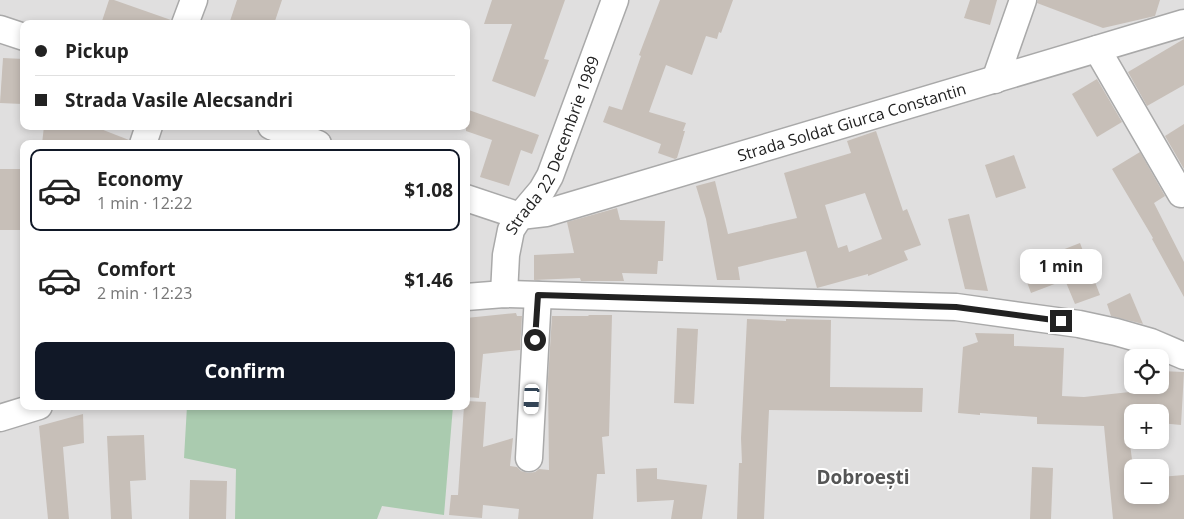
<!DOCTYPE html>
<html lang="en">
<head>
<meta charset="utf-8">
<style>
	body { margin:0; font-family:"Open Sans",sans-serif; background:#f6f6f6; color:#222; height:100vh; display:flex; flex-direction:column; font-size:19px; white-space:nowrap }
	* { box-sizing:border-box; margin:0 }
	p { font-size:16px; color:#767676 }
	.icon { flex:none; width:28px; height:28px; fill:none; stroke:currentColor; stroke-width:2; stroke-linecap:round; stroke-linejoin:round }
	.map { position:relative; flex:1; overflow:hidden }
	.side { position:absolute; left:20px; top:140px; width:450px; height:270px; display:flex; flex-direction:column; background:#fff; border-radius:10px; box-shadow:0 2px 8px #0003 }
	.side>* { flex:none }
	.hud { position:absolute; left:20px; top:20px; width:450px; height:110px; border-radius:10px; box-shadow:0 2px 8px #0003; display:grid; align-content:center; height:110px; padding:0 15px; background:#fff }
	.tools { position:absolute; left:1124px; top:349px; display:grid; gap:10px }
	.tools a { display:grid; place-items:center; width:45px; height:45px; border-radius:10px; background:#fff; box-shadow:0 2px 8px #0003; font-size:25px }
	.end { position:absolute; width:22px; height:22px; margin:-11px; border:6px solid #222; background:#fff; box-shadow:0 0 0 2px #fff }
	.from { border-radius:50% }
	.bubble { position:absolute; height:35px; border-radius:10px; background:#fff; box-shadow:0 2px 8px #0003; font-size:16px; font-weight:700; line-height:35px; text-align:center }
	.car { position:absolute; width:15px; height:30px; margin:-15px -8px; border-radius:6px; box-shadow:0 0 4px 1px #0007; background:linear-gradient(#fff 24%,#345 0 40%,#fff 0 76%,#345 0 86%,#fff 0) }
	.hud b { display:flex; align-items:center; gap:18px; height:48px; font-size:19px }
	.hud b+b { border-top:1px solid #e0e0e0 }
	.hud i { width:12px; height:12px; background:#222 }
	ul { padding:9px 0 0; list-style:none }
	li { display:flex; align-items:center; gap:15px; height:82px; margin:0 10px 8px; padding:0 5px; border:2px solid transparent; border-radius:10px }
	li div { flex:1 }
	li b { display:block; font-size:19px }
	li em { font-style:normal; font-weight:700 }
	li.selected { border-color:#111827 }
	li>.icon { width:45px; height:45px; stroke-width:1.5 }
	.action { display:flex; gap:10px; margin-top:auto; padding:10px 15px }
	.action a { flex:1; height:58px; border-radius:10px; background:#111827; color:#fff; font-size:20px; font-weight:700; line-height:58px; text-align:center }
	.map>svg:first-child { display:block }
</style>
</head>
<body>
<div class="map">
<svg width="1184" height="519" viewBox="0 0 1184 519">
	<rect width="100%" height="100%" fill="#f2efe9"/>
	<!-- residential -->
	<path fill="#e0dfdf" fill-rule="evenodd" d="M0 0H1184V519H0ZM24 24H466V126H24ZM24 144H466V406H24ZM1132 358H1160V385H1132ZM1132 412H1160V440H1132ZM1132 468H1160V495H1132Z"/>
	<!-- cemetery -->
	<polygon fill="#aacbaf" points="187,406 453,406 444,515 382,506 377,519 235,519 236,469 184,458"/>
	<!-- building -->
	<g fill="#c7bfb8" fill-rule="evenodd">
		<polygon points="109,0 114,0 171,20 170,24 101,24"/>
		<polygon points="237,0 282,0 274,24 229,24"/>
		<polygon points="492,0 565,0 544,59 549,60 535,97 492,81 512,24 484,24"/>
		<polygon points="660,0 733,0 721,33 719,32 717,39 706,36 692,75 666,65 649,112 686,123 683,131 685,131 677,158 675,159 658,153 661,144 603,122 609,106 622,110 641,56 639,55"/>
		<polygon points="970,0 997,0 990,25 964,18"/>
		<polygon points="1038,0 1160,0 1155,16 1103,28 1037,3"/>
		<polygon points="1184,39 1184,85 1147,106 1128,72"/>
		<polygon points="3,58 24,59 22,104 0,103"/>
		<polygon points="1097,79 1122,122 1097,137 1072,94"/>
		<polygon points="466,109 539,135 532,154 521,150 509,186 480,177 492,140 466,131"/>
		<polygon points="1184,124 1184,169 1165,136"/>
		<polygon points="44,126 93,126 129,140 128,144 42,144"/>
		<path d="M876 131 903 211 907 209 921 245 904 251 908 260 868 276V274L817 288 806 251 738 267 740 280H717L706 219 696 186 715 181 728 234 797 218 784 173 851 153 847 141ZM865 193 882 239 849 252 847 245 838 248 825 205Z"/>
		<polygon points="1140,152 1165,196 1154,203 1184,262 1184,297 1152,239 1153,238 1112,169"/>
		<polygon points="1014,155 1026,188 996,198 985,165"/>
		<rect x="0" y="169" width="24" height="61"/>
		<polygon points="617,208 620,220 665,221 663,261 658,261 657,274 622,273 624,281 581,281 580,278 534,280 534,255 574,253 567,222"/>
		<polygon points="969,214 988,291 965,289 948,219"/>
		<polygon points="1080,243 1100,295 1075,304 1065,280 1031,293 1021,266"/>
		<polygon points="1130,293 1143,324 1111,316 1107,304"/>
		<polygon points="516,313 517,316 522,316 520,350 483,354 479,398 466,397 466,318"/>
		<polygon points="588,315 612,315 609,436 602,437 605,474 597,474 593,519 518,519 519,509 483,505 482,518 449,515 451,495 458,495 464,406 466,406 466,401 486,402 483,447 513,438 510,466 517,467 521,471 528,473 535,472 539,469 549,470 548,379 552,316 589,316"/>
		<polygon points="747,319 786,321 786,319 831,320 830,387 923,388 922,412 769,410 764,519 737,519 739,463 742,463 741,438"/>
		<polygon points="677,328 698,329 694,404 674,403"/>
		<polygon points="975,333 1014,334 1014,346 1064,348 1062,396 1084,397 1148,390 1148,385 1160,385 1160,371 1184,372 1181,425 1160,423 1160,412 1132,412 1132,420 1127,419 1133,468 1132,495 1160,495 1160,477 1184,475 1184,519 1113,519 1104,426 1037,424 1037,417 980,413 980,415 958,413 963,347 978,342"/>
		<polygon points="83,414 84,443 63,447 69,519 48,519 39,426"/>
		<polygon points="144,435 146,480 130,481 132,519 111,519 107,436"/>
		<polygon points="1032,467 1053,468 1051,519 1030,519"/>
		<polygon points="657,468 657,479 707,485 702,519 671,519 674,500 637,502 636,469"/>
		<polygon points="190,480 227,481 226,519 189,519"/>
	</g>
	<g fill="none" stroke-linecap="round" stroke-linejoin="round">
		<!-- street casing -->
		<g stroke="#a9a9a9" stroke-width="29">
			<g id="street">
				<polyline points="185,24 194,0"/>
				<polyline points="0,29 24,37"/>
				<polyline points="1097,49 1181,194"/>
				<polyline points="995,80 1023,0"/>
				<polyline points="271,126 318,144"/>
				<polyline points="143,144 149,126"/>
				<path id="s1" d="M466 198 520 216 546 213 1184 23"/>
				<path id="s2" d="M504 294 506 255 511 230 520 216 542 190 550 176 615 0"/>
				<polyline points="466,297 504,294 956,307 1079,324 1116,332 1151,342 1184,356"/>
				<polyline points="0,418 39,406"/>
				<polyline points="529,458 538,295"/>
			</g>
		</g>
		<!-- street -->
		<use href="#street" stroke="#fff" stroke-width="26"/>
	</g>
	<g fill="none" stroke-linecap="round" stroke-linejoin="round">
		<!-- route -->
		<polyline stroke="#222" stroke-width="6" points="535,340 538,295 956,307 1061,321"/>
	</g>
	<g text-anchor="middle" stroke-width="4" stroke-linejoin="round" paint-order="stroke">
		<!-- street labels -->
		<g font-size="16" fill="#222" stroke="#fff">
			<text dy="6" stroke="none"><textPath href="#s1" startOffset="402">Strada Soldat Giurca Constantin</textPath></text>
			<text dy="6" stroke="none"><textPath href="#s2" startOffset="160">Strada 22 Decembrie 1989</textPath></text>
		</g>
		<!-- quarter labels -->
		<g font-size="19" font-weight="bold" fill="#555" stroke="#fff">
			<text x="863" y="484">Dobroești</text>
		</g>
	</g>
</svg>
<div class="tools">
<a><svg class="icon" aria-label="locate" viewBox="0 0 24 24"><circle cx="12" cy="12" r="6"/><path d="M12 2v4M12 18v4M2 12h4M18 12h4"/></svg></a>
<a>+</a>
<a>−</a>
</div>
<i class="end from" style="left:535px;top:340px"></i>
<i class="end" style="left:1061px;top:321px"></i>
<div class="bubble" style="left:1020px;top:249px;width:82px">1 min</div>
<i class="car" style="left:532px;top:399px;rotate:183deg"></i>
<div class="hud">
<b><i class="from"></i>Pickup</b>
<b><i></i>Strada Vasile Alecsandri</b>
</div>
<section class="side">
<ul>
<li class="selected"><svg class="icon" aria-label="car" viewBox="0 0 24 24"><path d="M5 17H2v-5l4-1 3-4h7l3 4 3 1v5h-3M9 17h6M6 11h13"/><circle cx="7" cy="17" r="2"/><circle cx="17" cy="17" r="2"/></svg><div><b>Economy</b><p>1 min · 12:22</p></div><em>$1.08</em></li>
<li><svg class="icon" aria-label="car" viewBox="0 0 24 24"><path d="M5 17H2v-5l4-1 3-4h7l3 4 3 1v5h-3M9 17h6M6 11h13"/><circle cx="7" cy="17" r="2"/><circle cx="17" cy="17" r="2"/></svg><div><b>Comfort</b><p>2 min · 12:23</p></div><em>$1.46</em></li>
</ul>
<div class="action"><a>Confirm</a></div>
</section>
</div>
</body>
</html>
